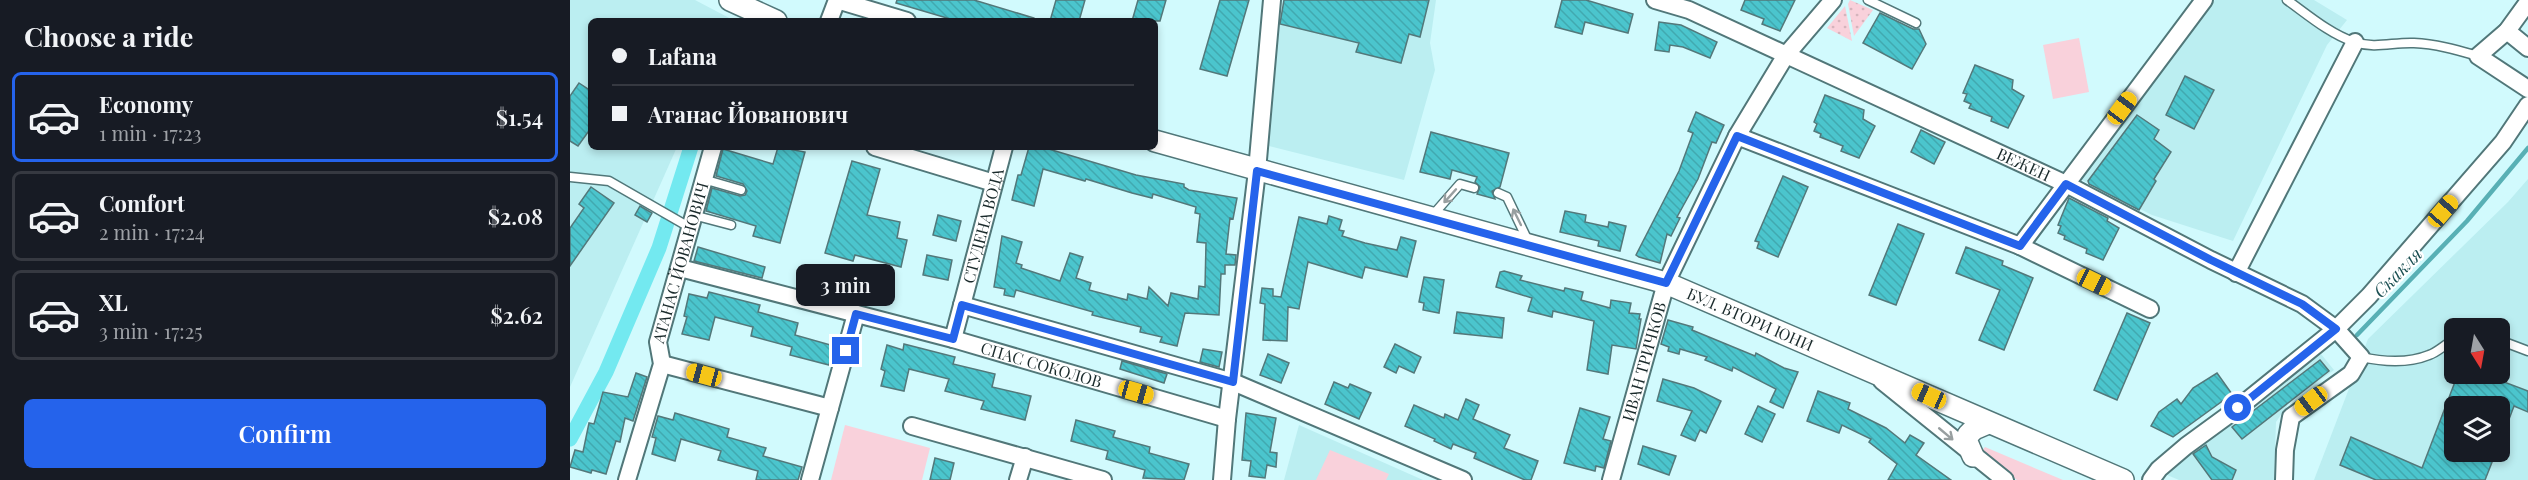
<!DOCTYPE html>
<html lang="en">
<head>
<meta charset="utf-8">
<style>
	body { margin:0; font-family:"Playfair Display",serif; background:#242831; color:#f1f3f6; height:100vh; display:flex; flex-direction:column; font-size:22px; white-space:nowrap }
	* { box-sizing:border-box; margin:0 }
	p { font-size:20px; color:#9ea1a6 }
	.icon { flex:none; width:33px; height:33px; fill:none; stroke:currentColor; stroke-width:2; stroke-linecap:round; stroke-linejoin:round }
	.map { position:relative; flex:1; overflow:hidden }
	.drawer { display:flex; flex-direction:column; background:#171b24; width:570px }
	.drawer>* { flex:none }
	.top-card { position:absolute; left:18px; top:18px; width:570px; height:132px; border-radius:9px; box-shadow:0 3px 9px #0003; display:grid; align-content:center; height:132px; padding:0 24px; background:#171b24 }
	.needle { width:39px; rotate:169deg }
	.tools { position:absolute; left:1874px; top:318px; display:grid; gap:12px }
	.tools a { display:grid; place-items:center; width:66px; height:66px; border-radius:9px; background:#171b24; box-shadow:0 3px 9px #0003; font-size:30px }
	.end { position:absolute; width:27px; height:27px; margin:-14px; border:8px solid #2563eb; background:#fff; box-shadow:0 0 0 3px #fff }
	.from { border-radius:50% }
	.bubble { position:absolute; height:42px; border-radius:9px; background:#171b24; box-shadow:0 3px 9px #0003; font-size:20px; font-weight:600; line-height:42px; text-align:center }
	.car { position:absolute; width:18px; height:36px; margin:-18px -9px; border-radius:8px; box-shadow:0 0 4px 2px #0007; background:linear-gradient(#f5c518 24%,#345 0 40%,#f5c518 0 76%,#345 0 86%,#f5c518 0) }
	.top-card b { display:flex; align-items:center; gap:21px; height:57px; font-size:22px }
	.top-card b+b { border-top:2px solid #363941 }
	.top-card i { width:15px; height:15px; background:#f1f3f6 }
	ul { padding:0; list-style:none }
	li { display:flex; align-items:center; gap:18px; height:90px; margin:0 12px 9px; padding:0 12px; border:3px solid #363941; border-radius:9px }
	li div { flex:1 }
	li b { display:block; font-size:22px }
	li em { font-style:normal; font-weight:600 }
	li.current { border-color:#2563eb }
	li>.icon { width:54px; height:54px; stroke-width:1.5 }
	h2 { padding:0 24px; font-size:27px; line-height:72px }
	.primary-button { display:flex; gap:12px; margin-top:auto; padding:12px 24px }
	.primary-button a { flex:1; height:69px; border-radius:9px; background:#2563eb; color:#fff; font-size:24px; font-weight:600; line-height:69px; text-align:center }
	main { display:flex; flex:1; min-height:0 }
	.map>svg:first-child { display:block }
</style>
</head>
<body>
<main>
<section class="drawer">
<h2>Choose a ride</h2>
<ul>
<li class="current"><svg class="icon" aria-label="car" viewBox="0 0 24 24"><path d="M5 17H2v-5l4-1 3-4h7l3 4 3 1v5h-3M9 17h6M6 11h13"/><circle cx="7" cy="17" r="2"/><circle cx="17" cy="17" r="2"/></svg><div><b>Economy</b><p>1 min · 17:23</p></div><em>$1.54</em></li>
<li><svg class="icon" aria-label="car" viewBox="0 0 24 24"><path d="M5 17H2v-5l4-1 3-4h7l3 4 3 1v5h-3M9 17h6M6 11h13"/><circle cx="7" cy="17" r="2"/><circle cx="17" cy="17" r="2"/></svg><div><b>Comfort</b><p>2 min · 17:24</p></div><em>$2.08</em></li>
<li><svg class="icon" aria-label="car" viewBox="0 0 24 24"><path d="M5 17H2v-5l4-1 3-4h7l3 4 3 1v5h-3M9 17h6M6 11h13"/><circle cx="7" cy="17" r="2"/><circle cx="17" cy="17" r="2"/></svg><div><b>XL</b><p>3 min · 17:25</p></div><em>$2.62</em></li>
</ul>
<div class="primary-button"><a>Confirm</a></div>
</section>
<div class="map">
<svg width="1958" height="480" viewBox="0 0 1958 480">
	<defs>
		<pattern id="grass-dots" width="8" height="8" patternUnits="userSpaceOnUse" patternTransform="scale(1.5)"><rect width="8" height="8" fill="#f9d1db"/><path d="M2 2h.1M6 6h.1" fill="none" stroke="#d5b4bc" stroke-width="1.8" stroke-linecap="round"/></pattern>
		<pattern id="building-back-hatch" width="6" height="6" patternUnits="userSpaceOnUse" patternTransform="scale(1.5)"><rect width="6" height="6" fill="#4bc5cd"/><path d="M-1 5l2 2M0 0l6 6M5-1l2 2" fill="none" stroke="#41a9b0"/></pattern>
	</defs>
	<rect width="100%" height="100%" fill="#d1fafd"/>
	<!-- built -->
	<g fill="#bbeef1" fill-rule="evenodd">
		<polygon points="0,0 125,0 165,21 21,21 21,147 107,147 0,387"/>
		<polygon points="708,0 866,0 860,43 865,70 834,180 695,145"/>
		<polygon points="1645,0 1744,0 1777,20 1757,45 1663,241 1582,215 1508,178"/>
		<path d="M1958 179V480H1744L1798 339 1938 202ZM1884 328H1929V374H1884ZM1884 406H1929V452H1884Z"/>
		<polygon points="1751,354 1764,370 1719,403 1706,422 1704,480 1609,480 1597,475 1622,449"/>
		<polygon points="729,425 853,480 714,480"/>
	</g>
	<!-- grass -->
	<g fill="url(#grass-dots)">
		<polygon points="1280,0 1303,10 1284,36 1278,4"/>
		<polygon points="1275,6 1282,41 1257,28"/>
	</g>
	<!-- park -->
	<g fill="#f9d1db">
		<polygon points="1509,38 1519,92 1483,99 1473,45"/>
		<polygon points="275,425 360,448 352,480 261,480"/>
		<polygon points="1415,447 1493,480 1447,480 1411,452"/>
		<polygon points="760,450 819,474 816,480 746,480"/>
	</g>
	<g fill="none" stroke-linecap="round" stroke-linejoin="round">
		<!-- stream -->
		<polyline stroke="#58b0b5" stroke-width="4.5" points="1787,335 1897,221 1958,148"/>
		<!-- canal -->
		<polyline stroke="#73e9f0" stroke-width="15" points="0,439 36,372 89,248 121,147"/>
	</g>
	<!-- building -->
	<g fill="url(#building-back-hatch)" stroke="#53787a" stroke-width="1.5">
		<polygon points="327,0 404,0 464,18 464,21 387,21 326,3"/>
		<polygon points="486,0 515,0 509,21 480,21"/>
		<polygon points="568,0 596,0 590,21 562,21"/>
		<polygon points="650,0 679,0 657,76 630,69"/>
		<polygon points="714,0 859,0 850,37 839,34 831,63 786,52 789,43 710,24"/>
		<polygon points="992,0 1016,0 1063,14 1058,33 1015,22 1012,34 985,27"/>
		<polygon points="1175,0 1225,0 1210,31 1192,24 1194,19 1171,10"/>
		<polygon points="1310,13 1343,29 1349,29 1356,44 1342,69 1293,43"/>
		<polygon points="1089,22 1111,25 1147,42 1140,58 1113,47 1100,45 1099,52 1085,50"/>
		<polygon points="1405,65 1443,80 1442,89 1454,96 1438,128 1421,121 1422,117 1399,108 1401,104 1394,101 1397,94 1393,93"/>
		<polygon points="1615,76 1644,90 1624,129 1596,115"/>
		<polygon points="9,83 21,91 21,128 8,146 0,141 0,96"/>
		<polygon points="1255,95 1294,110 1293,119 1305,126 1289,158 1271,151 1273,146 1250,137 1251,134 1244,131 1247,124 1244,122"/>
		<polygon points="1126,112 1154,125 1146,143 1142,142 1128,179 1107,217 1110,218 1101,236 1097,234 1090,263 1069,257 1066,255 1109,171 1123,133 1118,131"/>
		<polygon points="1567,115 1589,130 1584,139 1601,152 1584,179 1586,181 1569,210 1519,184 1518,181"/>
		<polygon points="1351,130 1375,142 1364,164 1341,152"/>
		<polygon points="861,132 939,153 930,187 922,191 925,199 907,194 910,187 905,182 907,177 882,170 880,179 850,172"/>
		<polygon points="208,147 235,152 210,243 183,236 186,226 136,211 142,188 170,196 175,195 177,191 173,184 146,176 153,149 203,164"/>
		<polygon points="459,147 472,147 566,175 614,184 614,187 619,190 667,198 663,219 660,218 656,254 666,255 665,265 655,265 655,274 651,274 649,315 615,313 607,346 590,342 592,337 570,332 571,327 522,315 523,312 446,290 444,297 434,295 435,289 424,287 432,236 452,242 446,263 452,265 451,268 490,281 500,253 513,257 506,278 521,283 519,290 557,300 558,294 577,299 579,287 598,306 601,293 628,299 629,286 635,287 636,243 627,242 630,214 625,213 626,207 583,194 582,198 562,193 516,179 515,181 473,169 464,206 442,200 448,175 451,175"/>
		<polygon points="282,161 310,169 297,215 330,222 327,238 337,240 331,267 285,255 283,261 255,253"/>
		<polygon points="1213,176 1238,187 1208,257 1187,248 1189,242 1185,241"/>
		<polygon points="21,187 44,203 0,266 0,228 14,208 9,204"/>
		<polygon points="1499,198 1538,218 1537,221 1549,228 1533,260 1516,253 1517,249 1494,239 1495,236 1488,233 1491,226 1488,225"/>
		<polygon points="70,206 82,213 77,222 65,215"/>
		<polygon points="995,211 1016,215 1015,222 1038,227 1039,222 1056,226 1050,251 1028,246 1029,241 990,232"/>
		<polygon points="368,215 391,221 386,241 363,235"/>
		<polygon points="759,216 772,220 769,230 774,231 772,236 795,243 827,250 831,237 846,241 837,277 795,267 792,278 738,262 729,309 718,307 717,341 693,340 695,304 690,303 692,288 703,289 703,296 711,297 729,217 757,224"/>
		<polygon points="1328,224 1354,234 1326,305 1299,295"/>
		<polygon points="128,247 195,267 192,278 124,261"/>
		<polygon points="1396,247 1433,261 1432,265 1463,278 1434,350 1409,340 1430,290 1386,273"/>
		<polygon points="357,255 382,260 378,280 353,275"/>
		<polygon points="934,271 952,276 950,280 994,291 995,288 1013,292 1011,300 1040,308 1041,300 1061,303 1059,313 1070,314 1069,319 1071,319 1066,349 1042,345 1038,374 1017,370 1024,321 983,311 982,317 958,311 962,298 926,287 930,272"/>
		<polygon points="854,277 874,280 869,313 853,310 854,303 849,302"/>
		<polygon points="139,292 190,305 188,312 228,323 225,335 264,346 259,365 220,355 222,347 181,336 183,327 145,317 139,340 112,334 117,317 114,316 119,294 137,298"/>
		<polygon points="887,312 934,318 932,338 884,333"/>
		<polygon points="1557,313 1580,323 1547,400 1524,390"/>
		<polygon points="1098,320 1123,327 1122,330 1185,356 1186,353 1214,368 1228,372 1213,408 1200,402 1206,389 1163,367 1162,371 1135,360 1137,357 1110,349 1109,354 1098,351 1099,347 1091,344"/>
		<polygon points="334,344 385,357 383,364 425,374 422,387 461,396 455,420 411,409 414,401 375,391 379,379 339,369 334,391 311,386 315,371 311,369 317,345 333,350"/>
		<polygon points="825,344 851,357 844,373 829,366 826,373 814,367"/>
		<polygon points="633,349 652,352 649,367 630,362"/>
		<polygon points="698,354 719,363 711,383 690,375"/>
		<polygon points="1750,360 1759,371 1672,439 1662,427"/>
		<polygon points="552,361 597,374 594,383 550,369"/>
		<polygon points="66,373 77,377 63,421 55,418 50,442 46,441 36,474 22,470 21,473 0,467 5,450 13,452 19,423 24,424 33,392 58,397"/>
		<polygon points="1647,373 1662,394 1603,437 1581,426 1589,412 1607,399 1611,404 1623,388"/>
		<polygon points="1888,374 1913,374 1958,391 1958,412 1944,406 1930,443 1929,406 1884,406 1884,452 1926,452 1915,480 1806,480 1770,465 1781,437 1852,468"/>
		<polygon points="1093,379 1124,388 1151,401 1136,433 1130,430 1125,441 1111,435 1122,411 1087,401"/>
		<polygon points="764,382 778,388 780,384 801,393 789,419 755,404"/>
		<polygon points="1248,391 1280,403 1278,409 1316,428 1335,443 1340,435 1354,443 1346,455 1381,480 1318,480 1327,464 1299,442 1301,439 1272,425 1269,433 1237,421"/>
		<polygon points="896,399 909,405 903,419 940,435 934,448 968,461 961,480 955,480 904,458 906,453 883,444 881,449 864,441 865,439 835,426 844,405 874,418 875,414 888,420"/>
		<polygon points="1188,406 1205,414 1192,442 1175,434"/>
		<polygon points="1010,408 1040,417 1033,439 1041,441 1034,468 1026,466 1025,471 994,463"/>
		<polygon points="105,413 159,429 157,437 196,448 193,456 232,467 228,480 186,480 188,471 148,460 151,451 111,439 105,461 82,454 86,438 82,437 88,416 103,420"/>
		<polygon points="676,413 706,418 700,452 707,453 706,467 697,465 695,478 679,476 681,461 672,460"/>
		<polygon points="506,420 545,431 543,437 580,447 579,453 619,464 614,480 573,478 575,470 536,459 538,451 501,441"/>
		<polygon points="1636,445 1642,457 1666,470 1662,480 1642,480 1623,454"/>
		<polygon points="1073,446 1106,456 1099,475 1068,464"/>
		<polygon points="365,458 384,463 380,480 360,480"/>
	</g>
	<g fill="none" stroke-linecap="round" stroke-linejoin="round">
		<!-- service casing -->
		<g stroke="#517779" stroke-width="11">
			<g id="service">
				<polyline points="1298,0 1346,23"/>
				<path d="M1717 0C1738 15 1760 34 1784 42 1806 49 1823 42 1844 43 1867 44 1887 50 1908 56"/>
				<polyline points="0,177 39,181 119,227"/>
				<polyline points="133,179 171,190"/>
				<polyline points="928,193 937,197 959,243"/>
				<polyline points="123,215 161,225"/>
				<polyline points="862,216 890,184 904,188"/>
				<polyline points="1929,340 1958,351"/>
				<path d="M1791 357C1814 362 1837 364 1859 355 1868 352 1875 344 1884 340"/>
			</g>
		</g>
		<!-- minor casing -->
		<g stroke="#517779" stroke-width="20">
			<g id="minor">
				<polyline points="267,0 337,21"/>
				<path id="s1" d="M1085 0 1119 10 1496 184 1641 260 1732 304 1766 329 1791 357 1781 374 1721 417 1715 450 1714 480"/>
				<polyline points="1958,2 1937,31 1908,56 1958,89"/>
				<polyline points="259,21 267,0"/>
				<polyline points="1937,31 1958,48"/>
				<polyline points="1167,136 1450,246 1580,309"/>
				<polyline points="305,147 424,183"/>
				<polyline points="1450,246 1634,0"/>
				<path id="s2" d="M110 268 383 339 657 419"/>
				<polyline points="1666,273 1785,42"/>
				<polyline points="392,305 663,382 893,480"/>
				<path id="s3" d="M383 339 434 147"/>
				<polyline points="92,364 260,408"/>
				<polyline points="1312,381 1435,480"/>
				<polyline points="342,426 533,480"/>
				<path id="s4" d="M57 480 92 364 88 342 143 147"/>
				<polyline points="240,480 286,314"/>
				<polyline points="448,480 455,457"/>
				<polyline points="652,480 657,419 687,171 702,0"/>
				<path id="s5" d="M1041 480 1096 283 1167 136 1216 55 1263 0"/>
				<polyline points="1581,480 1589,469 1616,446 1668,408 1766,329 1799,296 1933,142 1958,105"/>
			</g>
		</g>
		<!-- tertiary casing -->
		<g stroke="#517779" stroke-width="24">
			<g id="tertiary">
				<polyline points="160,0 206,21"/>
				<path id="s6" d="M585 141 1096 283 1553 480"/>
				<polyline points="1403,456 1397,442 1398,435 1404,429 1418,423"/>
			</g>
		</g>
		<!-- service -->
		<use href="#service" stroke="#fff" stroke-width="8"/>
		<!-- minor -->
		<use href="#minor" stroke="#fff" stroke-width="16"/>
		<!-- tertiary -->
		<use href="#tertiary" stroke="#fff" stroke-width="21"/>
	</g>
	<!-- one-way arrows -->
	<defs><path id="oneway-shaft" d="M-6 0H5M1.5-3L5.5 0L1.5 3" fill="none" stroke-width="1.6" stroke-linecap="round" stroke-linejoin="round" transform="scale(1.5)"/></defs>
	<g stroke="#989fa0">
		<use href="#oneway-shaft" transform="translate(880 196) rotate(132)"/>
		<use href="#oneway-shaft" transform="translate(947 217) rotate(-116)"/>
		<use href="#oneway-shaft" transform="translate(1376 434) rotate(40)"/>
	</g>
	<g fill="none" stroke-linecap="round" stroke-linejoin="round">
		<!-- route -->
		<polyline stroke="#2563eb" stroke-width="8" points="276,351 286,314 383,339 392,305 663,382 687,171 1096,283 1167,136 1450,246 1496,184 1641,260 1732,304 1766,329 1668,408"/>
	</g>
	<g text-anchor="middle" stroke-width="4.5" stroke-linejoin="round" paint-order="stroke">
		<!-- street labels -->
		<g font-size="16" fill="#1a2a2b" stroke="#fff">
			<text dy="6" stroke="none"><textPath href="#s1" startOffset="404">ВЕЖЕН</textPath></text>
			<text dy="6" stroke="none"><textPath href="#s3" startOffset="117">СТУДЕНА ВОДА</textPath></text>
			<text dy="6" stroke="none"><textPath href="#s4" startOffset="226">АТАНАС ЙОВАНОВИЧ</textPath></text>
			<text dy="6" stroke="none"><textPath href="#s6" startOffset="622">БУЛ. ВТОРИ ЮНИ</textPath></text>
			<text dy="6" stroke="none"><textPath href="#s5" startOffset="123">ИВАН ТРИЧКОВ</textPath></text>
			<text dy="6" stroke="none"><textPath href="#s2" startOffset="374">СПАС СОКОЛОВ</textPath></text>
		</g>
		<!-- water labels -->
		<g font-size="18" font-style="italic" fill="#1a4f52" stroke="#fff">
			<text transform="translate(1828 273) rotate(-46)" y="6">Скакля</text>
		</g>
	</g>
</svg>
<div class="tools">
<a><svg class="needle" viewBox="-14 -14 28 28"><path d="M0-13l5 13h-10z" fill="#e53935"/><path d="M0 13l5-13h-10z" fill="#9ea1a6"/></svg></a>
<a><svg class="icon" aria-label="layers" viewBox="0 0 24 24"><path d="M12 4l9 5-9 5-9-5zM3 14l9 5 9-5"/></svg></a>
</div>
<i class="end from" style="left:1668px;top:408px"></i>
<i class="end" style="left:276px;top:351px"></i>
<div class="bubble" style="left:226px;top:264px;width:99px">3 min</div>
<i class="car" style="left:1552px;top:108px;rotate:37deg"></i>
<i class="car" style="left:1873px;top:211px;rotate:41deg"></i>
<i class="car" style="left:1524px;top:282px;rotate:116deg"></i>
<i class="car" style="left:134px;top:375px;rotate:285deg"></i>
<i class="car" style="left:566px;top:392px;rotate:106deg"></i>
<i class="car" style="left:1359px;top:396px;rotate:294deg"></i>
<i class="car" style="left:1741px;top:401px;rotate:233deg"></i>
<div class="top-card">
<b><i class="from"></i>Lafana</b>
<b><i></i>Атанас Йованович</b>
</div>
</div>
</main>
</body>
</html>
